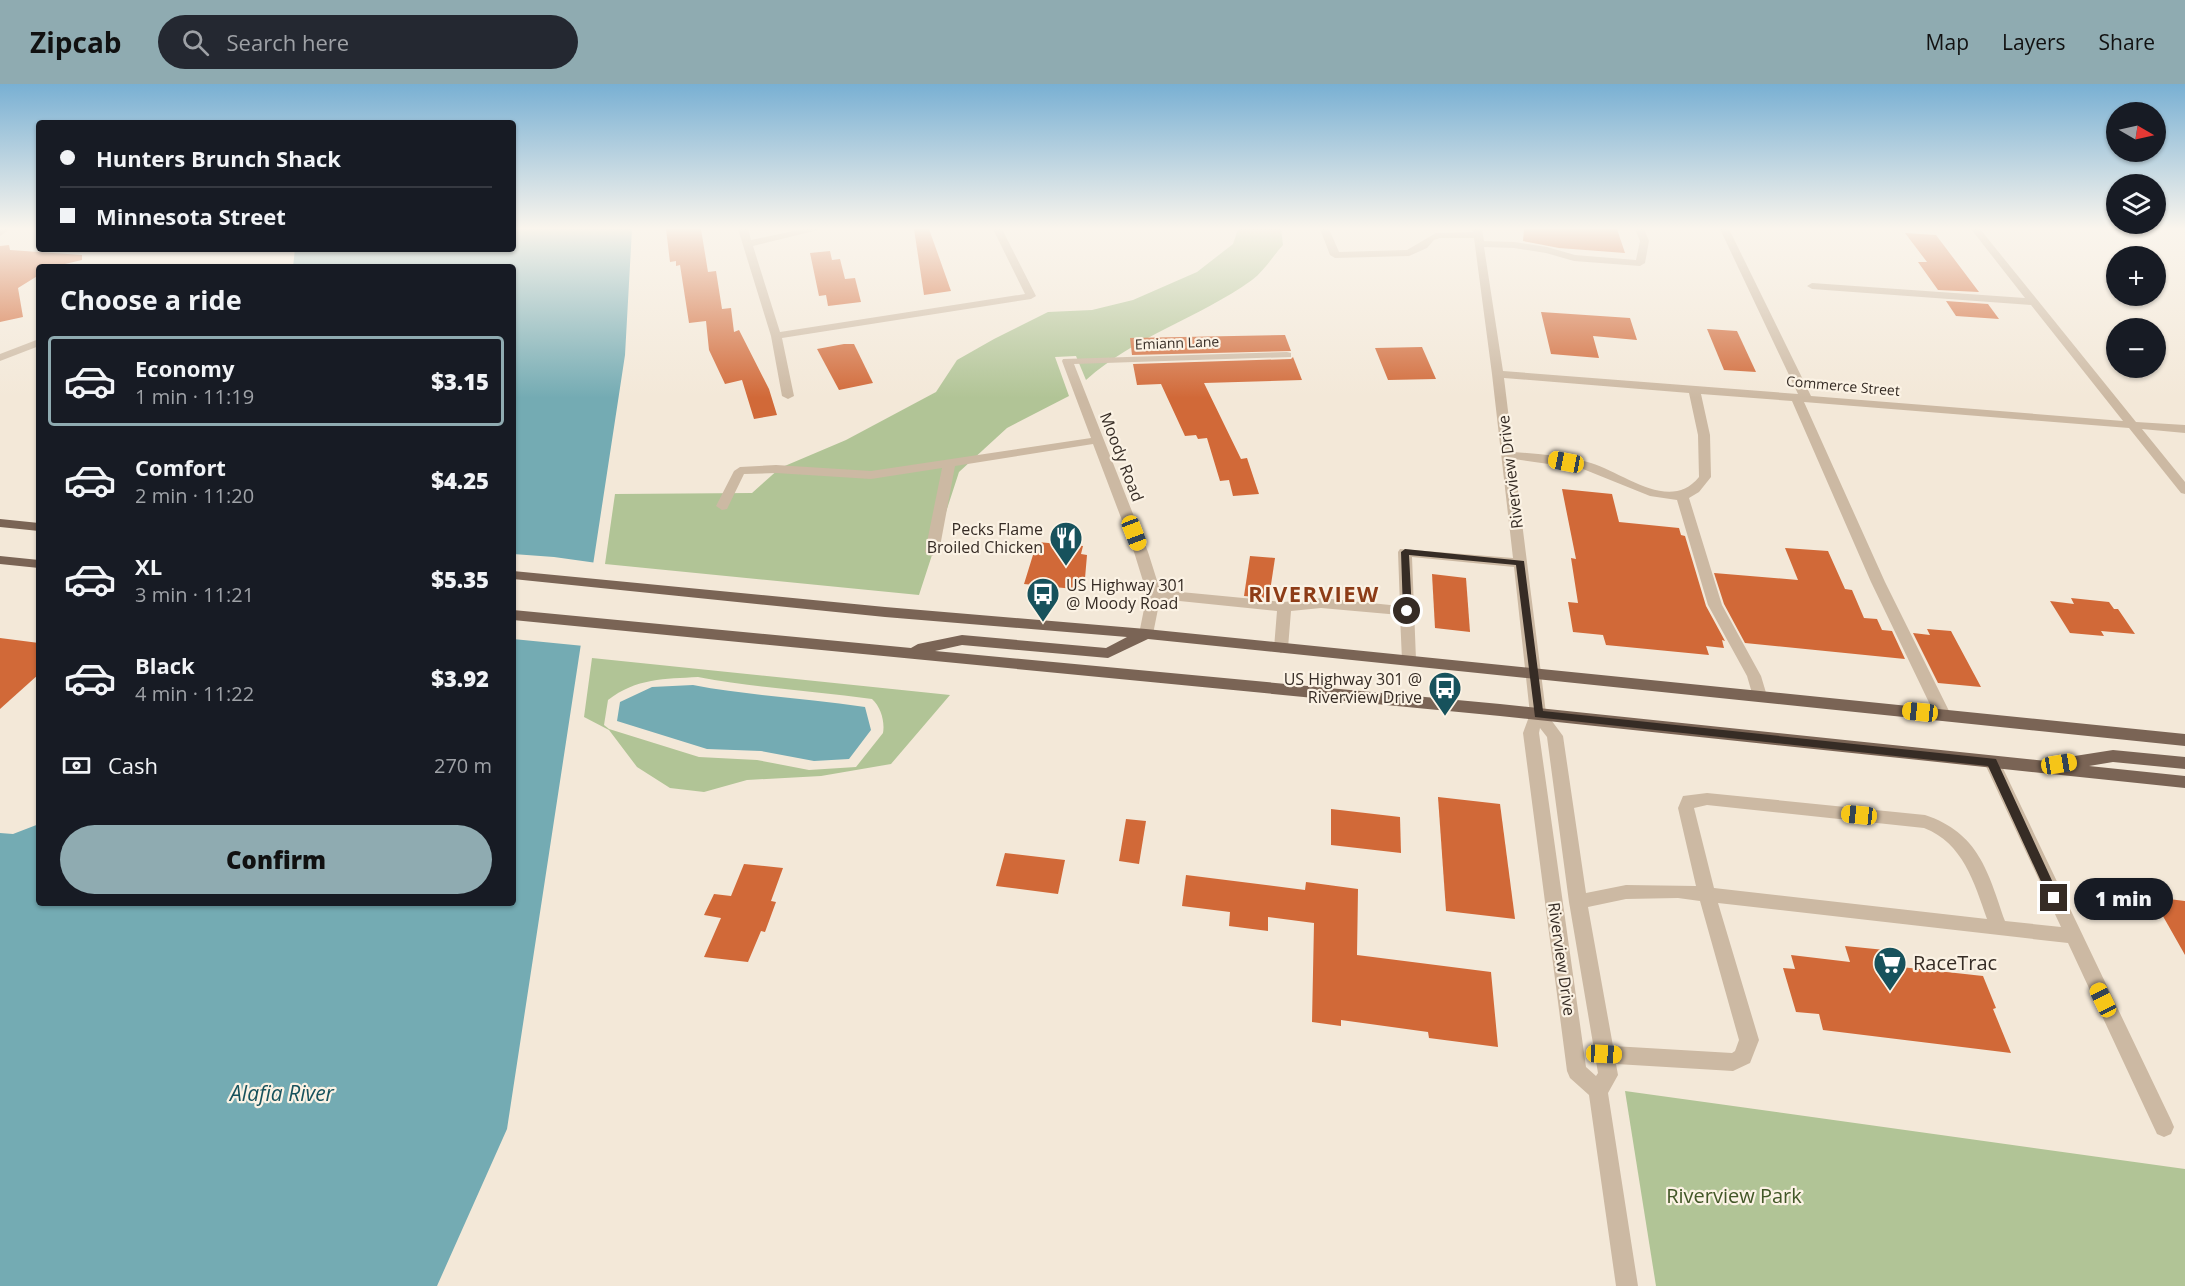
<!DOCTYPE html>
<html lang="en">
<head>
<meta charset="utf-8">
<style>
	body { margin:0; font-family:"Open Sans",sans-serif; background:#242831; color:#f1f3f6; height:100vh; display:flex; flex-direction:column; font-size:22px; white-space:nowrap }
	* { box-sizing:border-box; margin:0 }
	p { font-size:20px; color:#9ea1a6 }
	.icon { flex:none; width:33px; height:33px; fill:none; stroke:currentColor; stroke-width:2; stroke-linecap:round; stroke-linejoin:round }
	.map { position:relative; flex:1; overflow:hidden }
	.panel { position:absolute; left:36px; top:180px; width:480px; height:642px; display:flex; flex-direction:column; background:#171b24; border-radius:6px; box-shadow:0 2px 4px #0004 }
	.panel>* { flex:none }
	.banner { position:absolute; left:36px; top:36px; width:480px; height:132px; border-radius:6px; box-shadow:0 2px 4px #0004; display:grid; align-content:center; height:132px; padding:0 24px; background:#171b24 }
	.needle { width:39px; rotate:99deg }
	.buttons { position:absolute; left:2106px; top:18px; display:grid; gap:12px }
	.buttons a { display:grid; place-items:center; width:60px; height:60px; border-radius:50%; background:#171b24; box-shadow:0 2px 4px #0004; font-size:30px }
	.end { position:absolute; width:27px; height:27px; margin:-14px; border:8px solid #362c25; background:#fff; box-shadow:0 0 0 3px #fff }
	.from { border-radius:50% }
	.bubble { position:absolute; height:42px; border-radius:21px; background:#171b24; box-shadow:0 2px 4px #0004; font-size:20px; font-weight:800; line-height:42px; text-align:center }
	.car { position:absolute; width:18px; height:36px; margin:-18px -9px; border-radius:8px; box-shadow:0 0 4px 2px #0007; background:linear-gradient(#f5c518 24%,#345 0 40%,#f5c518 0 76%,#345 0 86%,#f5c518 0) }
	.banner b { display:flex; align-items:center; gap:21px; height:57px; font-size:22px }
	.banner b+b { border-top:2px solid #363941 }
	.banner i { width:15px; height:15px; background:#f1f3f6 }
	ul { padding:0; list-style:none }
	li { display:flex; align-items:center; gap:18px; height:90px; margin:0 12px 9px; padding:0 12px; border:3px solid transparent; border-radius:6px }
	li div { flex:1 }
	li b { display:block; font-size:22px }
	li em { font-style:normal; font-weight:800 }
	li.on { border-color:#8fabb1 }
	li>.icon { width:54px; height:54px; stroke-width:1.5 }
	h2 { padding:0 24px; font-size:27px; line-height:72px }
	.pay { display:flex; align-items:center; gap:15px; height:66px; padding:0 24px; font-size:22px }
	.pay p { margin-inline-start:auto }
	.button { display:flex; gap:12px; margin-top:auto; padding:12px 24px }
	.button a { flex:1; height:69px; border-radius:36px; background:#8fabb1; color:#111; font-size:24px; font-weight:800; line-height:69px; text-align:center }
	header { display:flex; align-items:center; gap:36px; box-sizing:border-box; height:84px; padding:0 30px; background:#8fabb1; color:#111 }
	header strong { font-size:28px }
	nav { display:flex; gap:33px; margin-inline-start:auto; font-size:21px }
	.search { width:420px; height:54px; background:#242831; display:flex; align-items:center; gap:15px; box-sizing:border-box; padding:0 21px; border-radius:33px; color:#9ea1a6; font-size:22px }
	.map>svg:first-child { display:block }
</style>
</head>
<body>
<header>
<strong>Zipcab</strong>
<div class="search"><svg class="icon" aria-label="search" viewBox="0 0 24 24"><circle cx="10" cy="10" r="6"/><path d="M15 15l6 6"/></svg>Search here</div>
<nav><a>Map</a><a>Layers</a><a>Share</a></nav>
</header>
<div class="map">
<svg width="2185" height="1202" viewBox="0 0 2185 1202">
	<rect width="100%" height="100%" fill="#f3e8d8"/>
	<!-- green -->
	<g fill="#b1c496" fill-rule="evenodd">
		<path d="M1238 145H1281L1283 161C1273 172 1264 187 1252 196 1199 234 1135 252 1086 296L1076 272 1055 273 1069 312 1007 344 959 388 919 511 605 480 615 410 752 409 780 384 846 356 936 308 957 276 994 255 1048 228 1092 226 1133 216 1197 188 1233 160Z"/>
		<path d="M592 574 950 611 891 680 821 692 747 696 704 708 670 704 637 683 609 646 584 633ZM698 593C756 604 814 607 872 615 881 623 885 638 883 649L856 683 809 686 757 676 699 673 609 645 604 641 608 616C636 594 665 595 698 593Z"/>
		<polygon points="1625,1007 2185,1085 2185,1202 1656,1202"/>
	</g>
	<!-- water -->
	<g fill="#74abb3">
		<polygon points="513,145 632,145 625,271 507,1045 437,1202 0,1202 0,749 13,750 39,740 39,819 513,819 513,183 293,183 295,165 513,165"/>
		<path d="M693 601C750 612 808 614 865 623L871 646 849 675 814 677 761 667 707 665 617 637 620 618 652 603Z"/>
	</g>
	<!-- pier -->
	<polygon fill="#f3e8d8" points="513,470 554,473 597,479 584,562 513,555"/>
	<!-- building -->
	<g fill="#d16938">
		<polygon points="666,145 701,145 708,188 716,187 722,225 731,224 734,248 739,246 769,305 777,331 754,335 742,296 725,300 709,266 706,237 689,239 680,181 676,182 676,177 670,178"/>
		<polygon points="914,145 929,145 951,207 924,211"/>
		<polygon points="1524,145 1617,145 1625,169 1559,164 1523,157"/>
		<polygon points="1905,149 1936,151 1979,208 1938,206 1918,178 1927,178"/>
		<polygon points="9,161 10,166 82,171 82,176 52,183 39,183 39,191 18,204 23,233 0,238 0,162"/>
		<polygon points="830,167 832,176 840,175 845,195 855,194 861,218 828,222 826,211 819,212 810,169"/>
		<polygon points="1946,217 1988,220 1999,235 1956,232"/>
		<polygon points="1541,228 1630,234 1637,256 1593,252 1599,274 1551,270"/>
		<polygon points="1707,245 1737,247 1756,288 1724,286"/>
		<polygon points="1285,251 1291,267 1132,271 1130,254"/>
		<polygon points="844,260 854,260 873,299 839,306 817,265"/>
		<polygon points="1422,263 1436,295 1388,296 1375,264"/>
		<polygon points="1293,273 1302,296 1204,299 1241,375 1247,374 1259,410 1233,412 1229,396 1220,397 1207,354 1198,355 1196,351 1185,352 1161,300 1137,301 1133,280 1291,275"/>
		<polygon points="1562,405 1612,410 1619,438 1679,444 1681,451 1685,452 1706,522 1725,557 1722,556 1724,564 1706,562 1709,571 1606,561 1603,551 1573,548 1568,518 1578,519 1571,474 1576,475"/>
		<polygon points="1037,458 1083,462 1081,470 1087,471 1084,506 1024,500"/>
		<polygon points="1785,464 1828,467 1845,505 1852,506 1864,534 1877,535 1882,546 1892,547 1905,575 1745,559 1724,520 1714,489 1798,496"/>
		<polygon points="1250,472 1275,474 1269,514 1244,512"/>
		<polygon points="1432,490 1466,494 1470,548 1435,544"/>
		<polygon points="2071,514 2109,518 2114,525 2118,525 2135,550 2101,547 2104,552 2070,549 2050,517 2074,520"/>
		<polygon points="1927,545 1951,547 1981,603 1938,599 1913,549 1930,551"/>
		<polygon points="0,554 39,559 39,590 0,625"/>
		<polygon points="1438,713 1500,720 1515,835 1446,827"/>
		<polygon points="1331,725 1400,733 1401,769 1331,761"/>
		<polygon points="1126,735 1146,737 1139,780 1119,777"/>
		<polygon points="1005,769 1065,776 1058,810 996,802"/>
		<polygon points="744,780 783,784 771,817 776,818 765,848 761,847 748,878 704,873 721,834 704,831 714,810 731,812"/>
		<polygon points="1186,791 1305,806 1306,798 1358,805 1357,871 1491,888 1498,963 1429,954 1428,948 1341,936 1341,942 1312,938 1314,839 1268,833 1268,847 1229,842 1230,828 1182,822"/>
		<polygon points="2152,813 2185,817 2185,871 2168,841"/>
		<polygon points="1845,862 1895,867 1901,883 1983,892 1996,924 1993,925 2011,969 1823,946 1819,930 1796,928 1783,884 1795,885 1791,871 1850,878"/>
	</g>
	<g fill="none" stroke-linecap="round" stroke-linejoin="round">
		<!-- minor -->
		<g fill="#ccb9a3" fill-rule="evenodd">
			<polygon points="0,145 10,145 0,152"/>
			<polygon points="738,145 748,145 751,156 803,145 822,145 753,162 780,248 1025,210 993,145 1002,145 1036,212 1031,215 782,254 794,312 788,315 782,312 771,252"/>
			<path d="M1320 145H1329L1339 168 1407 166 1436 149 1473 148 1472 145H1482L1484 157 1514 158 1547 163 1575 171 1636 176 1640 157 1635 145H1644L1649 157 1645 179 1640 182 1574 177 1546 169 1514 164 1484 163 1503 287 1798 310 1720 145H1729L1811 312 2123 337 2031 221 1812 205 1807 202 1812 199 2025 214 1971 145H1980L2136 338 2185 341V349L2142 345 2185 398V410L2181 409 2129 344 1804 318 1885 498 1951 631 1948 635H1938L1935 631 1871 498 1792 317 1701 310 1710 351 1711 393 1699 408 1689 414 1722 521 1761 592 1767 612 1764 616H1754L1747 592 1708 521 1677 416 1650 412 1583 385 1514 375 1546 629 1563 652 1586 809 1626 801 1696 802 1678 724 1683 712 1707 709 1925 731C1979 749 1988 788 2005 837L2061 843 1984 678 1986 674H1998L2171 1036 2174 1043 2171 1050 2164 1053 2157 1050 2068 859 1718 819 1759 956 1750 979 1733 987 1616 980 1618 991 1608 1009 1638 1202H1616L1589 1011 1570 994 1567 987 1523 649 1530 630 1514 483 1412 473 1416 576 1409 581 1402 576 1400 531 1321 524 1291 527 1288 564 1281 569 1274 564 1277 527 1160 515 1153 550 1151 553H1141L1139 550 1147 510 1134 468 1093 360 955 382 939 468 932 472 925 468 942 384 871 395 776 389 744 390 727 425 722 426 716 422 734 387 740 383 776 381 871 387 1091 354 1062 277 1063 275 1287 268 1291 269V273L1074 280 1148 468 1160 506 1284 518 1321 514 1400 522 1398 468 1400 465 1513 474 1492 290 1474 154H1440L1434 156 1427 164 1409 172 1335 174 1330 171ZM1504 294 1689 309 1698 351 1699 393C1670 429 1624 389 1591 379 1566 372 1539 370 1513 368ZM1540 644 1547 653 1569 818 1598 989 1596 992 1586 983 1539 649ZM1707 721 1924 744C1963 759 1974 798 1987 835L1714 804 1694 724ZM1678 814 1700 817 1739 956 1735 967 1732 969 1613 962 1588 823 1626 815Z"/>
			<polygon points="39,255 39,262 0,277 0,270"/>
		</g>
		<!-- major -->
		<g fill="#7a6455" fill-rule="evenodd">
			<polygon points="0,435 39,439 39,447 0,443"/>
			<polygon points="0,472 39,476 39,484 0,480"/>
			<polygon points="513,487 885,523 1146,545 2185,650 2185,662 1148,555 1108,574 962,561 935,567 1500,620 2055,678 2062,674 2113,666 2185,673 2185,685 2113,678 2089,682 2185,692 2185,704 1500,632 513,536 513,526 911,564 918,560 962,551 1106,564 1127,553 885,533 513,495"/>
		</g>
	</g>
	<!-- sky -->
	<linearGradient id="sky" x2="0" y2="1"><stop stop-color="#79b0d3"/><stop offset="0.46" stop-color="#faf5ed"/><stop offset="1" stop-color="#faf5ed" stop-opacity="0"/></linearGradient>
	<rect width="2185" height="314" fill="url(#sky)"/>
	<!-- route -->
	<polygon fill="#362c25" points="1405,465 1524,477 1543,627 1996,675 2060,814 2058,817 2050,817 1988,682 1535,633 1516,481 1409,471 1412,527 1407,530 1403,527 1401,468"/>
	<!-- icons -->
	<defs>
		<g id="restaurant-pin" transform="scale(1.725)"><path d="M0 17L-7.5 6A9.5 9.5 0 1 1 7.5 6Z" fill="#17525c" stroke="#fbf2e4"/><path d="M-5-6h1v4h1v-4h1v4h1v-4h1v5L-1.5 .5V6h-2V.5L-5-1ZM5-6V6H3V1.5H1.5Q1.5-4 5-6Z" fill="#fff"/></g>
		<g id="bus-pin" transform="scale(1.725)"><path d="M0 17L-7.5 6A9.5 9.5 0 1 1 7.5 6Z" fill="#17525c" stroke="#fbf2e4"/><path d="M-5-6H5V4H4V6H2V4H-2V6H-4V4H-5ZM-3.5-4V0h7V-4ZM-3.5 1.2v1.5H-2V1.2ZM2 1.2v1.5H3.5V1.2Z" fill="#fff"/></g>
		<g id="supermarket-pin" transform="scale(1.725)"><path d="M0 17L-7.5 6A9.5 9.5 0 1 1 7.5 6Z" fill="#17525c" stroke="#fbf2e4"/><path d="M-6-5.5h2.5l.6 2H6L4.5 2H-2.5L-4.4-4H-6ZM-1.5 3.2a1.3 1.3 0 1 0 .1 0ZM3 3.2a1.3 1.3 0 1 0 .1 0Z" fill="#fff"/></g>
	</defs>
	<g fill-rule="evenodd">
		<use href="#restaurant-pin" x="1066" y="454"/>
		<use href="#bus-pin" x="1043" y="510"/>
		<use href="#bus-pin" x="1445" y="604"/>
		<use href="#supermarket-pin" x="1890" y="879"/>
	</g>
	<g text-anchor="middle" stroke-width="4.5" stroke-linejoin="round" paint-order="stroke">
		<!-- far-street labels -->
		<g font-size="14" fill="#362c25" stroke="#fbf2e4">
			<text transform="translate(1177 259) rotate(-2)" y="5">Emiann Lane</text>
			<text transform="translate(1843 302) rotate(5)" y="5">Commerce Street</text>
		</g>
		<!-- street labels -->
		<g font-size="16" fill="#362c25" stroke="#fbf2e4">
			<text transform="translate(1122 373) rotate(69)" y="6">Moody Road</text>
			<text transform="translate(1510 388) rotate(-97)" y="6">Riverview Drive</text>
			<text transform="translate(1562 875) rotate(82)" y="6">Riverview Drive</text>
		</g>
		<!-- poi labels -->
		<g font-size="16" fill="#362c25" stroke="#fbf2e4" text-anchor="end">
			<text x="1043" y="451">Pecks Flame<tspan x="1043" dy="18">Broiled Chicken</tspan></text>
			<text x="1066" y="507" text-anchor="start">US Highway 301<tspan x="1066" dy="18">@ Moody Road</tspan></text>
			<text x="1422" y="601">US Highway 301 @<tspan x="1422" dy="18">Riverview Drive</tspan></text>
		</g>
		<!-- near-poi labels -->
		<g font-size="20" fill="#362c25" stroke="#fbf2e4" text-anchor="start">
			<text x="1913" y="886">RaceTrac</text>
		</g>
		<!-- near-park labels -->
		<g font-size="20" fill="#425727" stroke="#fbf2e4">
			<text x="1734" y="1119">Riverview Park</text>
		</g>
		<!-- near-water labels -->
		<g font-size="21" font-style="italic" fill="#17525c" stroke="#fbf2e4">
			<text x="282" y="1017">Alafia River</text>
		</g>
		<!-- district labels -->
		<g font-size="22" font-weight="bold" letter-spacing="1.5" fill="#8d3c17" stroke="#fbf2e4">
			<text x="1314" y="518">RIVERVIEW</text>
		</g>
	</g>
</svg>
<div class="buttons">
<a><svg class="needle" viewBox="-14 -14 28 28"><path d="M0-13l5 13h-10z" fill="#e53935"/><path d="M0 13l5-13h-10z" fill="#9ea1a6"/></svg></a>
<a><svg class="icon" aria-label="layers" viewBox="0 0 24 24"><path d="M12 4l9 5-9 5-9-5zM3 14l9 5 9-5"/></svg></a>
<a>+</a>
<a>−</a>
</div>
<i class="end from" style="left:1407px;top:527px"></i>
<i class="end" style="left:2054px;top:814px"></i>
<div class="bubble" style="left:2074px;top:794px;width:99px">1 min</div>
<i class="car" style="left:1566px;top:378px;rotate:281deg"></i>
<i class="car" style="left:1134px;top:449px;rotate:159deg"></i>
<i class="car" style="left:1920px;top:628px;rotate:276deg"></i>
<i class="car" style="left:2059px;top:680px;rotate:81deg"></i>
<i class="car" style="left:1859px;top:731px;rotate:276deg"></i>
<i class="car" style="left:2103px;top:916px;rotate:334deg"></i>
<i class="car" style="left:1604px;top:970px;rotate:93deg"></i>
<div class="banner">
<b><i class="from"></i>Hunters Brunch Shack</b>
<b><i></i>Minnesota Street</b>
</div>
<section class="panel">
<h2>Choose a ride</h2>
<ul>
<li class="on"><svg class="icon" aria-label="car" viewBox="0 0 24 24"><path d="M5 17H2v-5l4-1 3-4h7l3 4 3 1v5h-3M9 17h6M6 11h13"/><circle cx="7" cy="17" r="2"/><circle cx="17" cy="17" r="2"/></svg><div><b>Economy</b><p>1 min · 11:19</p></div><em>$3.15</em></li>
<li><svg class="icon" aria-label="car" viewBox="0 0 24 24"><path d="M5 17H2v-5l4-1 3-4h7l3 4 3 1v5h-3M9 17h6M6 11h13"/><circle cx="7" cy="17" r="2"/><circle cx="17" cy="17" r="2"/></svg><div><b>Comfort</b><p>2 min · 11:20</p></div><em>$4.25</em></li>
<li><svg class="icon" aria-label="car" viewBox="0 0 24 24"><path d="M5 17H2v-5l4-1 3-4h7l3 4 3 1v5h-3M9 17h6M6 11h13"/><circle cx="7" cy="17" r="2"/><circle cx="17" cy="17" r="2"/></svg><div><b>XL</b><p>3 min · 11:21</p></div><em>$5.35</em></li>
<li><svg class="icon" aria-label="car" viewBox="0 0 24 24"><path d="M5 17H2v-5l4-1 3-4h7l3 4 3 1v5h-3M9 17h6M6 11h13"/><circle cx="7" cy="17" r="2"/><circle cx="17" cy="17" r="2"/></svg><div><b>Black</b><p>4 min · 11:22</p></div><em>$3.92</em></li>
</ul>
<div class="pay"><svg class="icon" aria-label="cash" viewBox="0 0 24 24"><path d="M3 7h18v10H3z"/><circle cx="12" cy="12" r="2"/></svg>Cash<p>270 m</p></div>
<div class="button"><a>Confirm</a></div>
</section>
</div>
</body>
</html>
